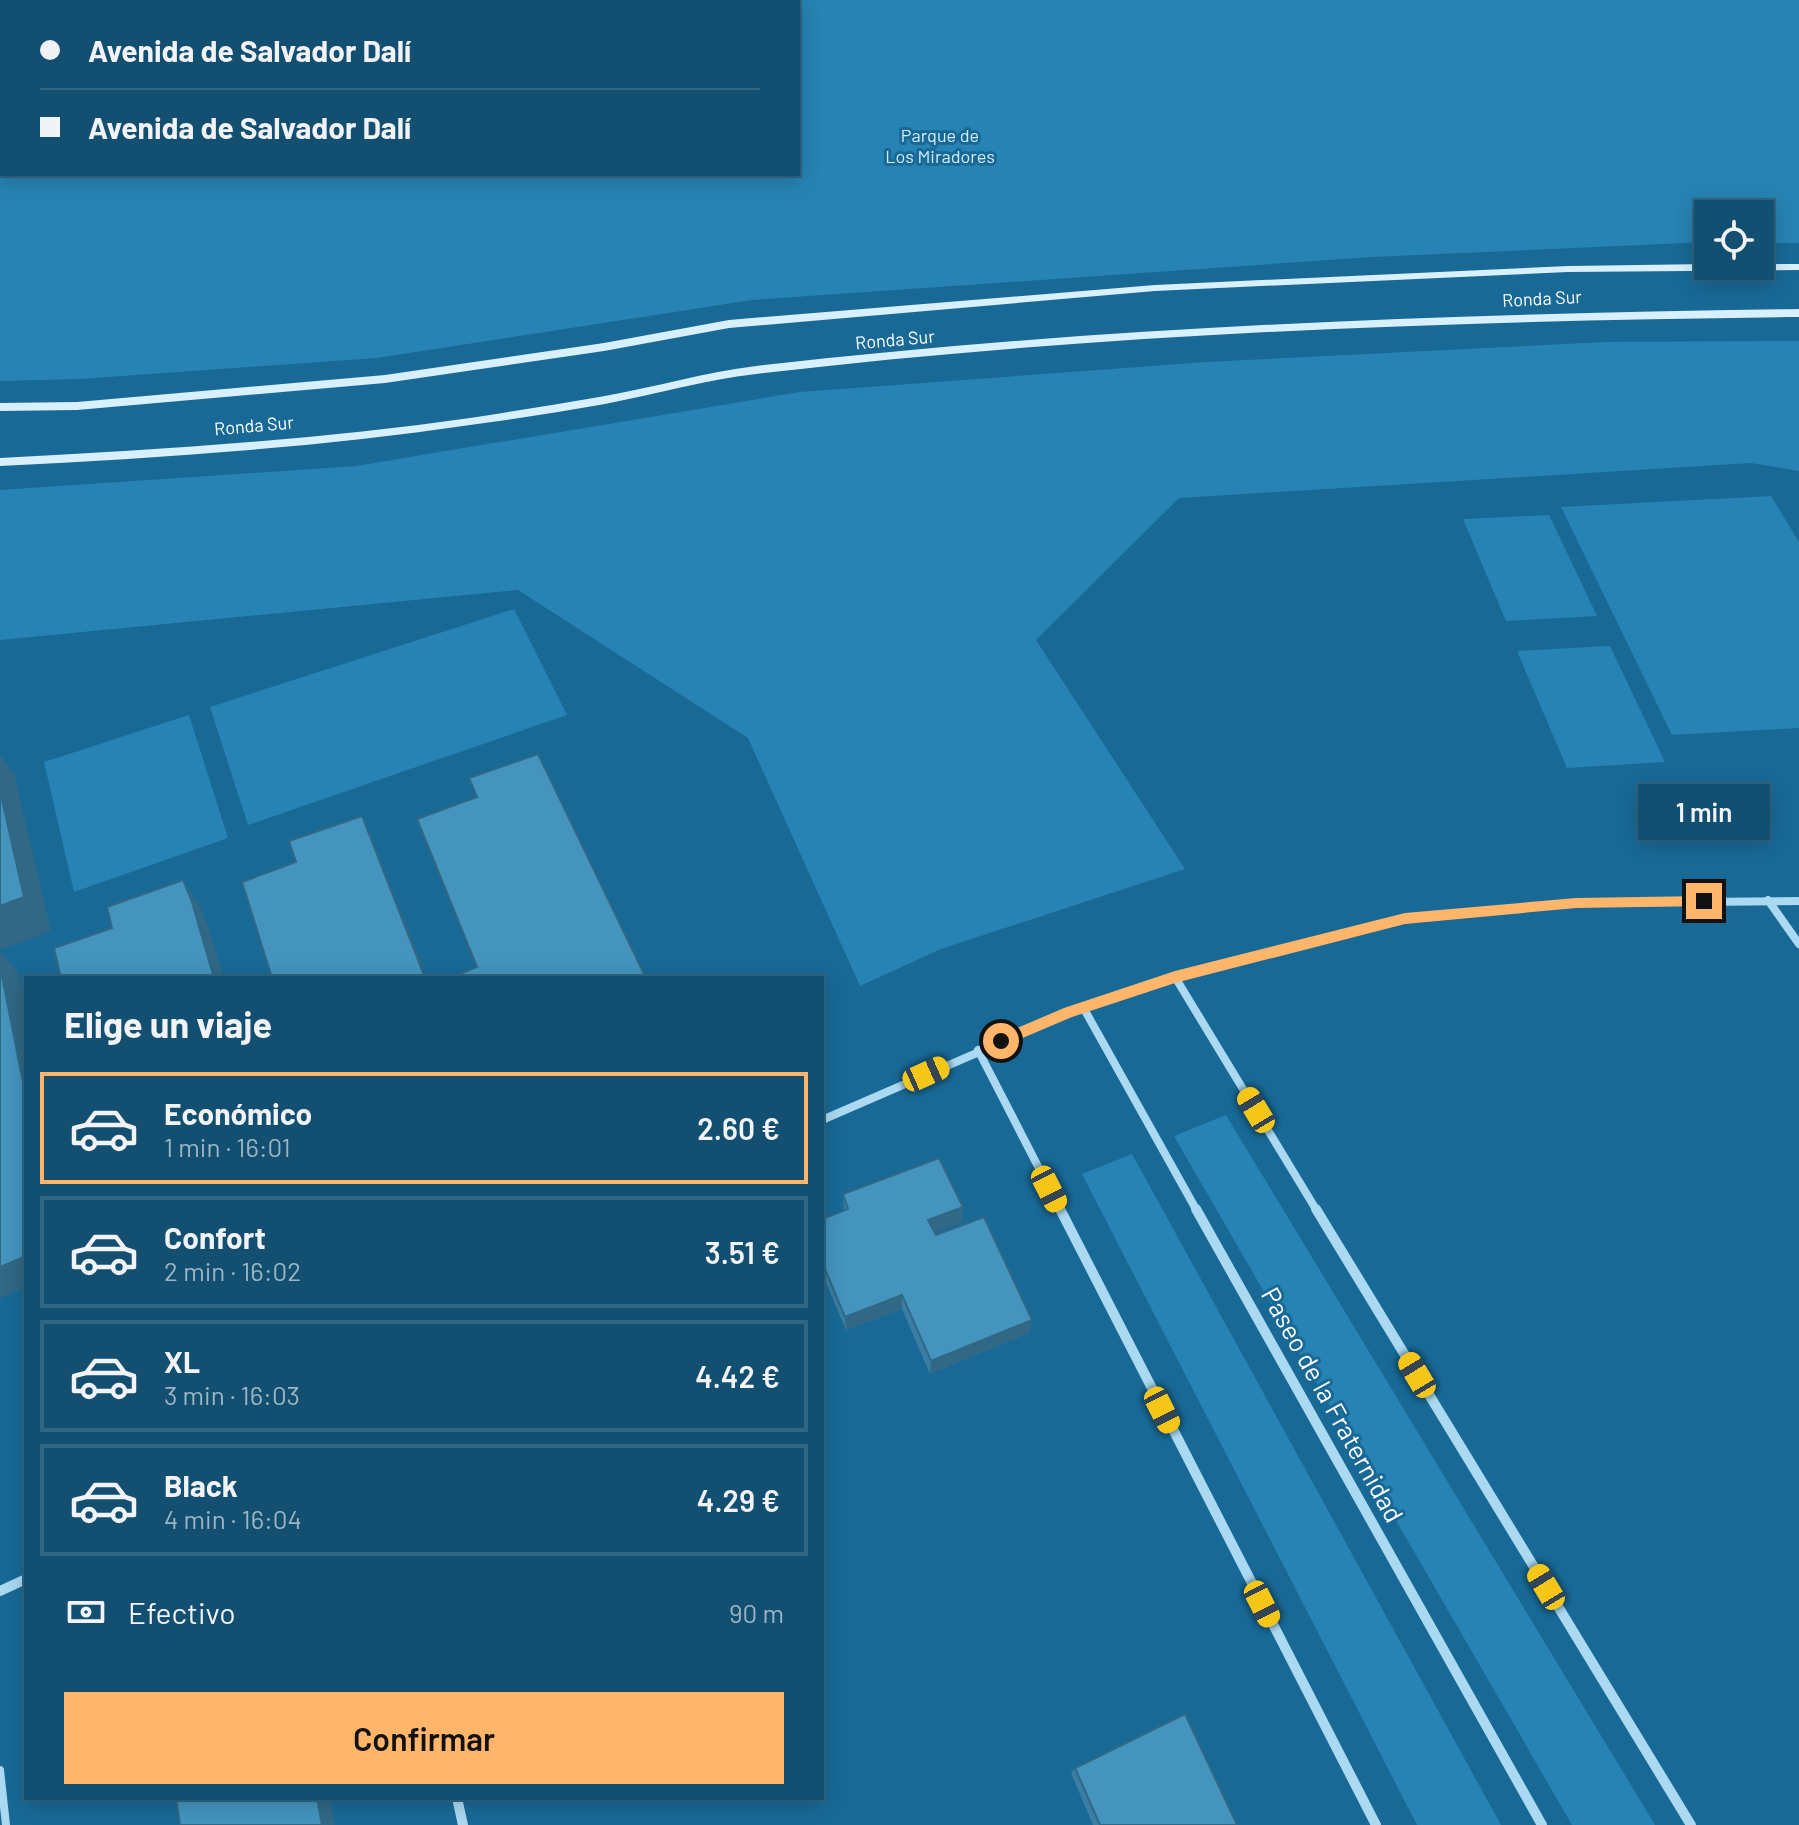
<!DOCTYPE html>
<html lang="es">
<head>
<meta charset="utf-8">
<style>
	body { margin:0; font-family:Barlow,sans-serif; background:#1f5978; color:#f1f3f6; height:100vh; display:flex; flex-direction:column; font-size:30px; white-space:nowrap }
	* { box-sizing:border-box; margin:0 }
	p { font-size:26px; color:#9cb5c3 }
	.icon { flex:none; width:44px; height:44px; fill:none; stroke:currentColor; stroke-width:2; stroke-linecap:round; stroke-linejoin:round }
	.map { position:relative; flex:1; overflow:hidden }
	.details { position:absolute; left:24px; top:976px; width:800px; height:824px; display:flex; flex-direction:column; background:#124f70; border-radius:0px; box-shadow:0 4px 20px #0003,0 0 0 2px #316683 }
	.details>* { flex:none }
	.banner { position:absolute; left:0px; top:0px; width:800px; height:176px; box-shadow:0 4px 20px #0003,0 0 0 2px #316683; display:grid; align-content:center; height:176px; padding:0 40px; background:#124f70 }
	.controls { position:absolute; left:1694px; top:200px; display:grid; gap:16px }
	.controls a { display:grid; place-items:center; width:80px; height:80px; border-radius:0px; background:#124f70; box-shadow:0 4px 20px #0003,0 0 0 2px #316683; font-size:40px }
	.end { position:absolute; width:36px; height:36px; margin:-18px; border:10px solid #ffb56a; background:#111; box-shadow:0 0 0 4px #111 }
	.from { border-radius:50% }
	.bubble { position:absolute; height:56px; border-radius:0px; background:#124f70; box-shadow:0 4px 20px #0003,0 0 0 2px #316683; font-size:26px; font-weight:600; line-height:56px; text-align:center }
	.car { position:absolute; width:24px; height:48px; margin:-24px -12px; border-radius:10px; box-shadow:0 0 6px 2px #0007; background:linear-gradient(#f5c518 24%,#345 0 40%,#f5c518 0 76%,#345 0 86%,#f5c518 0) }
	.banner b { display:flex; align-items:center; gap:28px; height:76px; font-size:30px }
	.banner b+b { border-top:2px solid #316683 }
	.banner i { width:20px; height:20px; background:#f1f3f6 }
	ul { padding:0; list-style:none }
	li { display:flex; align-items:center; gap:24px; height:112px; margin:0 16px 12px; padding:0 24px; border:4px solid #316683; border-radius:0px }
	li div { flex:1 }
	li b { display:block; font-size:30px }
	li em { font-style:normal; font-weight:600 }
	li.active { border-color:#ffb56a }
	li>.icon { width:72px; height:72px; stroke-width:1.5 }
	h2 { padding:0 40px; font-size:36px; line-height:96px }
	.pay { display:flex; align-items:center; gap:20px; height:88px; padding:0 40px; font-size:30px }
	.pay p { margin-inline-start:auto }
	.button { display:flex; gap:16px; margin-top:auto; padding:16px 40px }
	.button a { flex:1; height:92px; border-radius:0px; background:#ffb56a; color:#111; font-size:32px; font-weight:600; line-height:92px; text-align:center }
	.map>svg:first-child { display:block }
</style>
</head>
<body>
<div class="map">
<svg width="1799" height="1825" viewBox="0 0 1799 1825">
	<rect width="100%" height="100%" fill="#186996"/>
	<!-- green -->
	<g fill="#2783b3" fill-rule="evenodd">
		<path d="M0 0H1799V243H1760V214H1708V242L1372 257 752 300 377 358 80 379 0 381ZM2 2H798V174H2Z"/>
		<polygon points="1799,341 1799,471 1751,463 1179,498 1036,640 1185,869 941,949 860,986 748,738 518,590 0,640 0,490 356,466 800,392 1206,362 1605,342"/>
		<polygon points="1771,496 1799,542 1799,728 1672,735 1561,507"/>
		<polygon points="1549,515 1597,616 1506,621 1463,519"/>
		<polygon points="514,609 567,715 248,825 210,707"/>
		<polygon points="1610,646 1665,762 1567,768 1517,651"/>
		<polygon points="189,715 228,838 74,892 44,762"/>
		<polygon points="1226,1115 1655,1825 1572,1825 1174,1136"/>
		<polygon points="1132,1154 1501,1825 1417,1825 1082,1174"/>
	</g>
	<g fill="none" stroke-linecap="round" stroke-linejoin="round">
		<!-- lane -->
		<polyline stroke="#aad9f1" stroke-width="8" points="0,1770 6,1825"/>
		<!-- street-far1 -->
		<g stroke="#aad9f1" stroke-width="8">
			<polyline points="1768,900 1799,944"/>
			<polyline points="1175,977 1317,1211"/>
			<polyline points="1083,1007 1197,1211"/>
			<polyline points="978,1050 1061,1211"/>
			<polyline points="822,1120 1083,1007 1175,977 1405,919 1576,903 1799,901"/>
		</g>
		<!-- street -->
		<g stroke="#aad9f1" stroke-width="10">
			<polyline points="1060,1209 1376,1825"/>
			<polyline points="1196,1209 1542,1825"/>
			<polyline points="1316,1209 1691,1825"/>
			<polyline points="0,1591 26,1579"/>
			<polyline points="457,1798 463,1825"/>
		</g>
		<!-- secondary -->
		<g fill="#d8effc" fill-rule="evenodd">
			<polygon points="1708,264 1760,266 1760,264 1799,264 1799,270 1568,272 1155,291 729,328 604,351 385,383 77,410 0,411 0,403 77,402 385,375 604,343 729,320 1155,285 1568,266"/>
			<path d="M1799 309V317C1451 321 1102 333 756 374 705 380 656 394 605 404 560 412 515 419 470 425 314 448 157 458 0 466V458C157 450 314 440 470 418 515 411 560 404 605 396 656 387 705 372 756 366 1102 326 1451 314 1799 309Z"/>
		</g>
	</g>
	<!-- wall -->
	<g fill="#3a7fa3">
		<polygon points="843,1194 963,1207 962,1222 934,1232 936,1235 1032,1320 1029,1333 930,1374 902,1309 846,1330 822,1273 822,1219 844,1211"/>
		<polygon points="1075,1768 1237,1825 1093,1825 1071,1773"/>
	</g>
	<!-- shaded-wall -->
	<g fill="#306885">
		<polygon points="0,754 14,773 51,931 0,950"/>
		<polygon points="362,816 374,843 427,978 425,978"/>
		<polygon points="183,880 200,907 208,926 224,978 214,978"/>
		<polygon points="0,951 18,972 26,1009 26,1097 0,966"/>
		<polygon points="963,1207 962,1222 928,1235 928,1220"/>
		<polygon points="26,1256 26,1287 0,1298 0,1267"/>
		<polygon points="902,1295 902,1309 846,1330 845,1317"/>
		<polygon points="1032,1320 1029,1333 930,1374 931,1361"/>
		<polygon points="317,1798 330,1798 335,1825 322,1825"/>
	</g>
	<!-- building -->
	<g fill="#4494be" stroke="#306885" stroke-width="2">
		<polygon points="538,754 646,978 449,978 477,967 417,819 477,797 469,778"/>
		<polygon points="0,791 24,897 0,906"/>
		<polygon points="362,816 425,978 272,978 242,882 296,862 289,841"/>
		<polygon points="183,880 191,899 214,978 61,978 54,948 112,928 107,907"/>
		<polygon points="0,966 26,1097 26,1256 0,1267"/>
		<polygon points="939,1158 963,1207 928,1220 936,1235 984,1217 1032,1320 931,1361 902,1295 845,1317 822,1262 822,1219 848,1209 843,1194"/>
		<polygon points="1185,1714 1237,1825 1100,1825 1075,1768"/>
		<polygon points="176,1798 317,1798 322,1825 180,1825"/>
	</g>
	<!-- route -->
	<polygon fill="#ffb56a" points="1704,896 1710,901 1704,906 1576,908 1405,924 1175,983 1072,1017 1001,1047 994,1041 996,1037 1064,1008 1175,971 1405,913 1576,898"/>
	<g text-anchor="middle" stroke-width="6" stroke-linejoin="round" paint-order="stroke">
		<!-- far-park labels -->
		<g font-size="18" fill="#d1edfc" stroke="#186996">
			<text x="940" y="142">Parque de<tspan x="940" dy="21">Los Miradores</tspan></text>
		</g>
		<!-- far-street labels -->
		<g font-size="18" fill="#fff" stroke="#186996">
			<text transform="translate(1542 299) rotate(-3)" y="6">Ronda Sur</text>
			<text transform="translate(895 340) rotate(-5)" y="6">Ronda Sur</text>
			<text transform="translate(254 426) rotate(-5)" y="6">Ronda Sur</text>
		</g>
		<!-- near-street labels -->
		<g font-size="26" fill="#fff" stroke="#186996">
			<text transform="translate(1332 1405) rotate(61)" y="9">Paseo de la Fraternidad</text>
		</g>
	</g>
</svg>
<div class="controls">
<a><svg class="icon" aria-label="locate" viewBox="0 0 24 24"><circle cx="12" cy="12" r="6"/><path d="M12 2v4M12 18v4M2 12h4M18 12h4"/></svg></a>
</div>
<i class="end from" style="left:1001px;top:1041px"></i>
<i class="end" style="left:1704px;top:901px"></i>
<div class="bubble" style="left:1638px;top:784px;width:132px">1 min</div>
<i class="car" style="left:926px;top:1074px;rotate:66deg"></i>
<i class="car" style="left:1256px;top:1110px;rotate:329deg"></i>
<i class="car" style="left:1049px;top:1189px;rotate:153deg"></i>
<i class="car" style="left:1417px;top:1375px;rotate:329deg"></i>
<i class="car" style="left:1162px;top:1410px;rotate:153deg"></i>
<i class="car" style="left:1546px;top:1587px;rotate:329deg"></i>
<i class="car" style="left:1262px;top:1604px;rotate:153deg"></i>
<div class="banner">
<b><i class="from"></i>Avenida de Salvador Dalí</b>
<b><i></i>Avenida de Salvador Dalí</b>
</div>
<section class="details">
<h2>Elige un viaje</h2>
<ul>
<li class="active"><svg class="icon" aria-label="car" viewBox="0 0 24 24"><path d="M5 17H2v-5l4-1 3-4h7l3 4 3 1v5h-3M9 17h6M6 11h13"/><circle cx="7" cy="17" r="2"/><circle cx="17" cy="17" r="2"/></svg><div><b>Económico</b><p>1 min · 16:01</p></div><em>2.60 €</em></li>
<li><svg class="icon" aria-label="car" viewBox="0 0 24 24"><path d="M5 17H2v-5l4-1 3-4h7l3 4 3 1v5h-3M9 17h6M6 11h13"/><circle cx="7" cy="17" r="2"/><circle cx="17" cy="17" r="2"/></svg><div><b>Confort</b><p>2 min · 16:02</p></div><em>3.51 €</em></li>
<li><svg class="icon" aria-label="car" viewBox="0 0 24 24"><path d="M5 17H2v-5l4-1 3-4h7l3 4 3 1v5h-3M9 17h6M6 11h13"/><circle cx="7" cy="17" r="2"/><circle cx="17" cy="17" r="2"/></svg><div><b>XL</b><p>3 min · 16:03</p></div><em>4.42 €</em></li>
<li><svg class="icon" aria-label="car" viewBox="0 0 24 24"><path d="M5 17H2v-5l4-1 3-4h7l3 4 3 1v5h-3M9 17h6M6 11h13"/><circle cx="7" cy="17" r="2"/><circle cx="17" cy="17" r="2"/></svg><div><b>Black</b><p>4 min · 16:04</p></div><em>4.29 €</em></li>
</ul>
<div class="pay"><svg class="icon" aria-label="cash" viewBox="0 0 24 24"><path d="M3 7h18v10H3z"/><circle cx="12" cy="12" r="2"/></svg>Efectivo<p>90 m</p></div>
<div class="button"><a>Confirmar</a></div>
</section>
</div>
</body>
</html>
